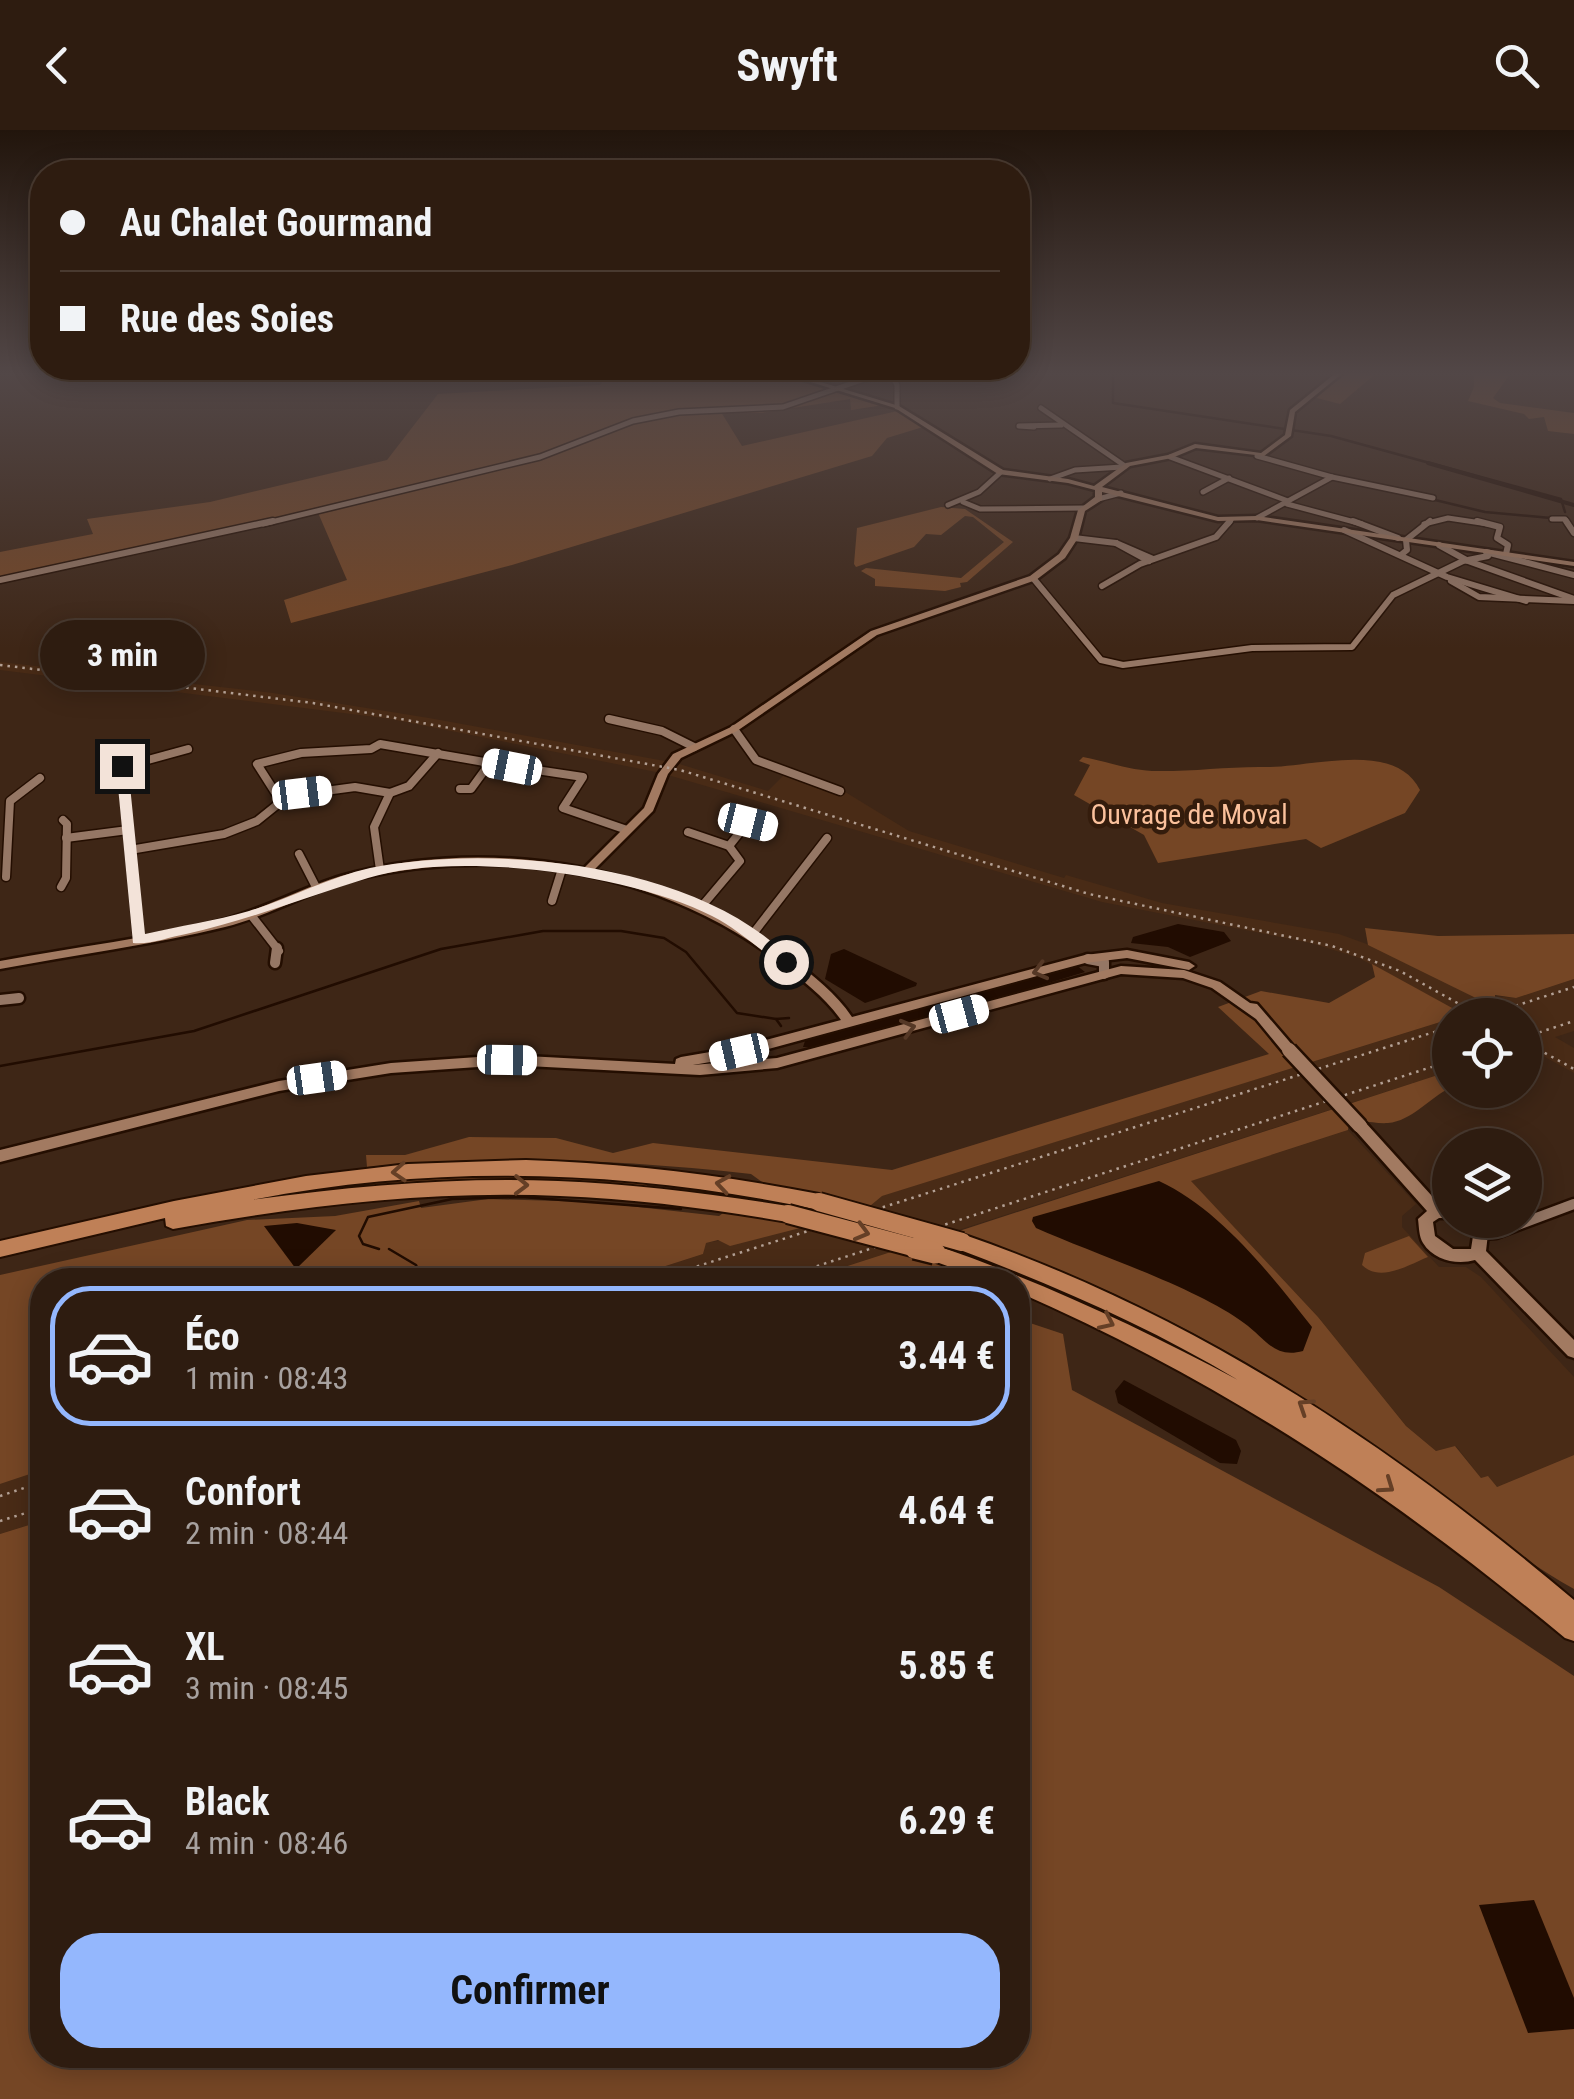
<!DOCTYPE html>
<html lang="fr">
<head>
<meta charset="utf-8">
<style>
	body { margin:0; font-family:"Roboto Condensed",sans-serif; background:#362519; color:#f1f3f6; height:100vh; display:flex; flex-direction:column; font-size:38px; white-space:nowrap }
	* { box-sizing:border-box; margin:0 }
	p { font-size:32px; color:#a7a19f }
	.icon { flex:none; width:55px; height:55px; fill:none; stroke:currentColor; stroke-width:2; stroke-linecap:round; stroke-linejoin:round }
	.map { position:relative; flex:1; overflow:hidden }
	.side { position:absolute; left:30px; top:1138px; width:1000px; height:800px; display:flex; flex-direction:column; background:#2e1c10; border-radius:40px; box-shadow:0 5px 25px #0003,0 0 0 2px #493a30 }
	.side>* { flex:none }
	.hud { position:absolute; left:30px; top:30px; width:1000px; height:220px; border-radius:40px; box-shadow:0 5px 25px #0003,0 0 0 2px #493a30; display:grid; align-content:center; height:220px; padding:0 30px; background:#2e1c10 }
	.tools { position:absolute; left:1432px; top:868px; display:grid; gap:20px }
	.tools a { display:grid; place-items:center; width:110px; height:110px; border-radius:50%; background:#2e1c10; box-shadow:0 5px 25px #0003,0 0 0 2px #493a30; font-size:50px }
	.end { position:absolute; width:45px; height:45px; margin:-22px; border:12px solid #f3e3d9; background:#111; box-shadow:0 0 0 5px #111 }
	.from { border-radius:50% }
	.bubble { position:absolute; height:70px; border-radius:35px; background:#2e1c10; box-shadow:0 5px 25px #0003,0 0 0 2px #493a30; font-size:32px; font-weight:700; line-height:70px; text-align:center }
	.car { position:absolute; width:30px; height:60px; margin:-30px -15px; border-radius:12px; box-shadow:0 0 8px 2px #0007; background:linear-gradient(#fff 24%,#345 0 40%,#fff 0 76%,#345 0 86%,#fff 0) }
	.hud b { display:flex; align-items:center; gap:35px; height:95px; font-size:38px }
	.hud b+b { border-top:2px solid #493a30 }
	.hud i { width:25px; height:25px; background:#f1f3f6 }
	ul { padding:18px 0 0; list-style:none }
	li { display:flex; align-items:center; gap:30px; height:140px; margin:0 20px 15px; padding:0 10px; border:5px solid transparent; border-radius:40px }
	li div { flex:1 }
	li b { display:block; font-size:38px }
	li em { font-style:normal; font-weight:700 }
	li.active { border-color:#94b7fd }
	li>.icon { width:90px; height:90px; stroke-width:1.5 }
	.action { display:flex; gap:20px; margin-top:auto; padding:20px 30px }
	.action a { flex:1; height:115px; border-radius:40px; background:#94b7fd; color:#111; font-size:40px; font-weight:700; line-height:115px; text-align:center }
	header { display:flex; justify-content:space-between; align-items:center; height:130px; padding:0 30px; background:#2e1c10; font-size:45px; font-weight:700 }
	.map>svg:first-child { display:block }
</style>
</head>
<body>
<header><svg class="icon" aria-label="back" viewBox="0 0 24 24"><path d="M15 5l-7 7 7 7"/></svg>Swyft<svg class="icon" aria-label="search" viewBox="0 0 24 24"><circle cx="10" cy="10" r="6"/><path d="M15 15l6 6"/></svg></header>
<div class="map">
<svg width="1574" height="1969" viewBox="0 0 1574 1969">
	<rect width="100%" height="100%" fill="#3e2616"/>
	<!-- built -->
	<g fill="#492b16">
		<polygon points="0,532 273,563 429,588 676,633 768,661 784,645 842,660 909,701 1064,748 1066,745 1162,773 1339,804 1386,821 1489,875 1494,866 1516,868 1574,849 1574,901 1555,907 1574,918 1574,943 1525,916 1525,885 1465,885 1359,828 1311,813 1102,772 668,645 669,641 656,642 391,589 0,540"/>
		<polygon points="1450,889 1450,941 804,1150 622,1150 703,1124 705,1113 804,1097 870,1076 881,1066"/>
		<polygon points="1348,1000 1416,1074 1402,1086 1402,1097 1439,1137 1466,1137 1481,1147 1574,1247 1574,1325 1497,1357 1481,1348 1456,1316 1436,1321 1406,1296 1318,1187 1190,1051"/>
		<polygon points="42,1340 42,1391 0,1404 0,1354"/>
	</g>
	<!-- green -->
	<g fill="#754625">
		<polygon points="611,242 779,242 884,275 851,280 850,269 760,283 721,282 742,316 902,280 923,297 887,308 872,326 512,435 291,493 284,470 347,450 316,378 141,424 0,451 0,422 93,404 87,389 210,372 387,330 438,264 600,255"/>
		<polygon points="1344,242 1374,245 1340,274 1313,267"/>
		<polygon points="1474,242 1511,243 1493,268 1500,273 1574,283 1574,304 1548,301 1544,287 1529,289 1524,284 1468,271 1474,257"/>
		<polygon points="941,377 965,379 1013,412 967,452 960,453 961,457 945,461 875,456 875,449 861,441 866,438 961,448 1004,412 973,387 965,386 941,405 926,404 914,417 856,437 854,434 857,398"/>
		<path d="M1083 627C1105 631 1129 640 1152 641 1190 642 1230 636 1268 637 1312 637 1395 610 1420 660L1405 683 1321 718 1306 709 1158 733 1144 705 1074 665 1090 635 1079 631Z"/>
		<polygon points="1365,798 1438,806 1574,804 1574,849 1516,868 1495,865 1495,872 1490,875 1368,815"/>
		<path d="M1372 834 1465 885H1450V889L882 1066 870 1076 762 1052 751 1044C622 1030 496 1024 367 1037L366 1025H405L469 1007 556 1008 613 1023 653 1013 892 1040 1269 924 1218 877 1261 861 1329 873 1375 847Z"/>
		<path d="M1450 941V958C1429 968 1412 991 1388 993 1374 994 1364 989 1349 993L1348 1000 1191 1051 1318 1187 1406 1296 1436 1321 1455 1316 1481 1348 1488 1346 1497 1357 1574 1325V1459C1500 1418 1436 1357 1365 1309 1241 1222 1098 1146 953 1103Z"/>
		<polygon points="444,1043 649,1048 646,1058 363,1058 366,1049"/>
		<polygon points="488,1069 593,1072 719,1086 726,1081 804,1097 730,1116 718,1110 706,1113 703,1124 622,1150 42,1150 42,1340 0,1354 0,1145 247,1090 335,1086 419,1071 421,1078"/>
		<path d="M1409 1106 1428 1127C1408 1135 1380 1153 1362 1135L1365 1123Z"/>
		<polygon points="897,1120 954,1137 949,1150 804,1150"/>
		<polygon points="1018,1189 1063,1204 1072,1260 1439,1457 1574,1546 1574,1969 0,1969 0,1404 42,1391 42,1925 1018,1925"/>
	</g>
	<!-- water -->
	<g fill="#210c01">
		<polygon points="1178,794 1224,802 1231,811 1190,827 1168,817 1131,813 1133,807"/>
		<polygon points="844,819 917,853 916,856 865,873 825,849 831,824"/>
		<polygon points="1076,835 1085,842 979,874 971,862"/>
		<polygon points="950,870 958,877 952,880 819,917 803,917 806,908 820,903"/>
		<path d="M1159 1051C1220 1079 1271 1145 1312 1197L1303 1221C1274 1229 1265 1208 1244 1193 1196 1157 1094 1124 1036 1098L1032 1091 1033 1087Z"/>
		<polygon points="297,1093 336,1100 296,1139 264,1096"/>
		<polygon points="1124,1250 1236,1310 1241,1321 1237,1334 1220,1333 1118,1273 1115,1261"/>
		<polygon points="1534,1770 1574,1868 1574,1899 1528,1903 1479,1775"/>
	</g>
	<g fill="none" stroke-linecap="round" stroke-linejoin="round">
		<!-- stream -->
		<g stroke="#210c01" stroke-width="2.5">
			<polyline points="1113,242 1113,273 1331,306 1561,369 1565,382"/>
			<polyline points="1431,369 1485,382 1551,388"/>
			<polyline points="776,889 789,888"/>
			<polyline points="0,936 194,901 441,819 543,801 621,801 664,808 686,822 737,883 776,889 781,896"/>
			<polyline points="379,1119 363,1114 359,1106 368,1087 452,1069 522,1067 681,1079"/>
			<polyline points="389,1119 416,1135 422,1150"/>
		</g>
		<!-- canal -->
		<polyline stroke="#210c01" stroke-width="4" points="1428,333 1574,375"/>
		<!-- street-far3 casing -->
		<g stroke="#240e01" stroke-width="8">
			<g id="street-far3">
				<polyline points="890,242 897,255 897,277"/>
				<polyline points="1041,278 1125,336"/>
				<polyline points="1034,297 1019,296 1061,295"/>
				<polyline points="1257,326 1332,347 1257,388"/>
				<polyline points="1170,327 1288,371"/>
				<polyline points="1332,347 1433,368"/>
				<polyline points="1050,349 1075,340 1122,337"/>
				<polyline points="1203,362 1229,348"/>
				<polyline points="1098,369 1121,363"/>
				<polyline points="963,372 980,379 1084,378"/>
				<polyline points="1287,374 1362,394"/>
				<polyline points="948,375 979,362 1001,342"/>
				<polyline points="1552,389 1565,389 1568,394"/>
				<polyline points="263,394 540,327 633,291 679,282 783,277 885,242"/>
				<polyline points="1228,394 1231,390"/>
				<polyline points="1424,394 1448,388 1488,394"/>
			</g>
		</g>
		<!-- street-far2 casing -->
		<g stroke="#240e01" stroke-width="9">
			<g id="street-far2">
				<polyline points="1353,391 1398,408"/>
				<polyline points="1477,391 1500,397 1497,408 1508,415 1506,424"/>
				<polyline points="1566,391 1574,403"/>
				<polyline points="1344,400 1447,447 1526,471"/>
				<polyline points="1074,408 1116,413"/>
				<polyline points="1439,415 1468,431 1574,469"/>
				<polyline points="1486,422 1574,445"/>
				<polyline points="1402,424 1407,420 1406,410 1430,391"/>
				<polyline points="1149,431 1116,413 1153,429"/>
				<polyline points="1033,448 1101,530 1123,535 1252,518 1352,517 1393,465 1463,431 1488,426"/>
				<polyline points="0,450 273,391"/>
				<polyline points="1451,451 1479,467 1574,471"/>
				<polyline points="1102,456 1140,434 1216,407 1230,391"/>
			</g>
		</g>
		<!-- street-far1 casing -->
		<g stroke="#240e01" stroke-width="11">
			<g id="street-far1">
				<polyline points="609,589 662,601 694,617"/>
				<polyline points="734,599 756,630 840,661"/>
				<polyline points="490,633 583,647 563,678 627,700"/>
				<polyline points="390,663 409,656 438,623"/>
				<polyline points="280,670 257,634 301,623 371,619 380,614 490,633 471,659 460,659"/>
				<polyline points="748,692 771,697"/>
				<polyline points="688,702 729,716"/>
				<polyline points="66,708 128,700"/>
				<polyline points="130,720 224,704 257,691 288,666 355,657 390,663 374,697 380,740"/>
				<polyline points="299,724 317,759"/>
				<polyline points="6,747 10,671 40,648"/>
				<polyline points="61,757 66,748 67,694 63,690"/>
				<polyline points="552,771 562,739"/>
				<polyline points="702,776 740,731 729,716 748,692 735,688"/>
				<polyline points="251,785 279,821"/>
				<polyline points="752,805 827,708"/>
				<polyline points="138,810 122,637 188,619"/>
			</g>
		</g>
		<!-- street casing -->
		<g stroke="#240e01" stroke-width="15">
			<g id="street">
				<polyline points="1088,829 1104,832 1104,844"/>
				<polyline points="275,833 277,818"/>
				<polyline points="0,870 19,868"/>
				<polyline points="1481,1104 1496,1103 1574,1074"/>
			</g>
		</g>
		<!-- secondary casing -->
		<g stroke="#240e01" stroke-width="5">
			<g id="secondary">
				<path d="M778 242H788L899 276 1003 340 1068 349 1094 356 1126 333 1168 325 1195 314 1261 323 1285 305 1290 280 1337 242H1344L1295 282 1291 306 1264 326 1196 318 1172 328 1130 336 1102 357 1218 387 1257 386 1574 432V436L1257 390 1218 391 1102 362V370L1085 381 1078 408 1065 428 1036 450 877 505 737 601 681 628 668 644 653 681 594 740C669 757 730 782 791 828 813 846 836 863 852 887L1085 825 1127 820 1189 832 1195 836 1189 840 1127 828 1085 833 739 927 693 935 777 928 1121 836 1184 840 1220 852 1250 873 1257 874 1294 917 1296 920 1294 923H1284L1256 889 1212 858 1183 848 1121 844 777 938 700 945 507 935 391 943 279 961 0 1032V1020L279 951 391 933 507 925 675 934 676 929 681 927 739 917 841 890C825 867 802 850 780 833 664 742 504 716 361 748 314 759 272 785 225 797 151 815 75 825 0 839V831C75 817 152 808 226 789 265 778 302 758 341 746 417 724 506 722 584 738L644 678 658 644 673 624 731 597 871 501 1030 446 1059 424 1070 408 1078 380 1095 367V360L1068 353 998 344 895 278Z"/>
				<path d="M1360 991 1365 992 1441 1076H1450V1088H1439L1433 1092 1435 1106 1453 1119H1471L1473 1106 1461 1090H1477L1488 1104 1486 1121 1574 1210V1228L1568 1226 1475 1130C1458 1135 1434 1131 1423 1113 1419 1107 1419 1097 1418 1089L1427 1081 1355 1000 1353 996 1355 992Z"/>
			</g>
		</g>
		<!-- highway casing -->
		<g stroke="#240e01" stroke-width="4">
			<g id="highway">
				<path d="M526 1030C626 1033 722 1045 819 1064L826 1067 828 1072 826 1077 819 1080C631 1040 440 1033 251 1070 353 1056 455 1047 558 1051 636 1054 712 1064 788 1076L795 1079 797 1084 795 1089 788 1092C712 1079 637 1069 560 1066 430 1060 301 1076 173 1099L166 1096 165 1088 0 1127V1111L174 1071 306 1046 408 1034Z"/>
				<path d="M962 1104C1194 1184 1388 1313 1574 1470V1511L1565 1508C1391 1364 1225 1253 1018 1162V1150H986L928 1129 925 1123 928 1117 935 1115C1040 1151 1139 1197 1238 1250 1148 1196 1053 1155 955 1118L952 1112 955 1106Z"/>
			</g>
		</g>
		<!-- street-far3 -->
		<use href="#street-far3" stroke="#957765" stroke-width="5"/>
		<!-- street-far2 -->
		<use href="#street-far2" stroke="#957765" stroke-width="6"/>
		<!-- street-far1 -->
		<use href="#street-far1" stroke="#957765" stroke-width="8"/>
		<!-- street -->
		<use href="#street" stroke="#957765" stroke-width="10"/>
		<!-- secondary -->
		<use href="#secondary" fill="#a27a61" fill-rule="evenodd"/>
		<!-- highway -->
		<use href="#highway" fill="#bf8057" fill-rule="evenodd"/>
		<!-- rail -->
		<g stroke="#b3a094" stroke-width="2.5" stroke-dasharray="2.5 5" stroke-linecap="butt">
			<polyline points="0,535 313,573 680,640 1089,764 1332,816 1400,841 1479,885"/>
			<polyline points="1487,885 1574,857"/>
			<polyline points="1525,907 1574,891"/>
			<polyline points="1525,912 1574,939"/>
			<polyline points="654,1150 1450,897"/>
			<polyline points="774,1150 1450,931"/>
			<polyline points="0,1366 42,1352"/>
			<polyline points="0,1391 42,1378"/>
		</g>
		<!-- secondary-bridge casing -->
		<g stroke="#240e01" stroke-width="19" stroke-linecap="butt">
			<polyline id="secondary-bridge" points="1289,920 1360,996"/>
		</g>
		<!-- highway-bridge-far1 casing -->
		<g stroke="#240e01" stroke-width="22" stroke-linecap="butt">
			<g id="highway-bridge-far1">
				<polyline points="819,1072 962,1112"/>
				<polyline points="788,1084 924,1120"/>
			</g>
		</g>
		<!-- highway-bridge casing -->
		<g stroke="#240e01" stroke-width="26" stroke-linecap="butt">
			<polyline id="highway-bridge" points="915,1118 935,1123"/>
		</g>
		<!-- secondary-bridge -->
		<use href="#secondary-bridge" stroke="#a27a61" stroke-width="14"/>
		<!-- highway-bridge-far1 -->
		<use href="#highway-bridge-far1" stroke="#bf8057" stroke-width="18"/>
		<!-- highway-bridge -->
		<use href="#highway-bridge" stroke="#bf8057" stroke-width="21"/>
	</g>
	<!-- one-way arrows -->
	<defs><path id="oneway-chevron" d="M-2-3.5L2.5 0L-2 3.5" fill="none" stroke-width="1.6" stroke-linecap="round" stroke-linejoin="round" transform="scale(2.5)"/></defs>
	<g stroke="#553826">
		<use href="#oneway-chevron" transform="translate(1040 841) rotate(165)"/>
		<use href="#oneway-chevron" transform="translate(908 898) rotate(-15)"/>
	</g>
	<g stroke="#653f26">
		<use href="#oneway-chevron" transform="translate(399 1042) rotate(176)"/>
		<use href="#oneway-chevron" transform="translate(723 1054) rotate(-171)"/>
		<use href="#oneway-chevron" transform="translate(521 1055) rotate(1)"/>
		<use href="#oneway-chevron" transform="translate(862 1102) rotate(15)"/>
		<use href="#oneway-chevron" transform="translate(1107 1192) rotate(25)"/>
		<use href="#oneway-chevron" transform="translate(1305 1276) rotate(-147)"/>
		<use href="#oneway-chevron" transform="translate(1387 1356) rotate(35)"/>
	</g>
	<!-- sky -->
	<linearGradient id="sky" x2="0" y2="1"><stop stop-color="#22150c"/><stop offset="0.47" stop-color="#524747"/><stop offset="1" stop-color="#524747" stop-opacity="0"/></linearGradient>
	<rect width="1574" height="518" fill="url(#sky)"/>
	<!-- route -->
	<path fill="#f3e3d9" d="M122 633 128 636 145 804C179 796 215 791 249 781 289 769 329 747 370 738 495 713 702 733 793 832L781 835C759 819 736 798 712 786 630 744 457 720 368 748 306 767 249 790 186 804 169 807 150 815 133 813L116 636Z"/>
	<g text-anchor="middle" stroke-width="9" stroke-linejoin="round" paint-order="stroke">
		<!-- far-park labels -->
		<g font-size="28" fill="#fbc19c" stroke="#341c0c">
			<text x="1189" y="694">Ouvrage de Moval</text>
		</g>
	</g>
</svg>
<div class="tools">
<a><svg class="icon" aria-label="locate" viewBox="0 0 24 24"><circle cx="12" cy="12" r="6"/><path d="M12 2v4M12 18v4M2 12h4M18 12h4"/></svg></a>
<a><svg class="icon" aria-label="layers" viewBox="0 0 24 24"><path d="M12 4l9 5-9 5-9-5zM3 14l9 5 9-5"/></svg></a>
</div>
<i class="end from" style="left:786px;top:832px"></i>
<i class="end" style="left:122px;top:636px"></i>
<div class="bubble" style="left:40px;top:490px;width:165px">3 min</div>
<i class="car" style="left:512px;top:637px;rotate:281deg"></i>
<i class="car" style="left:302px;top:663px;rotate:83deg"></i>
<i class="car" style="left:748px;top:692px;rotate:104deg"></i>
<i class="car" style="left:959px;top:884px;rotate:75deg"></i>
<i class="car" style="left:739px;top:922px;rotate:257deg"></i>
<i class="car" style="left:507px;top:930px;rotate:91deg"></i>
<i class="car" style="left:317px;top:948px;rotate:82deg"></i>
<div class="hud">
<b><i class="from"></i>Au Chalet Gourmand</b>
<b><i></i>Rue des Soies</b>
</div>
<section class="side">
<ul>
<li class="active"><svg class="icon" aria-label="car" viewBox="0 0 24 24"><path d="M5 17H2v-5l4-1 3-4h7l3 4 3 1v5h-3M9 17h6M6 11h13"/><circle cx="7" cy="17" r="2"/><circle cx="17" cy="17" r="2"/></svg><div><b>Éco</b><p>1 min · 08:43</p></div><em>3.44 €</em></li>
<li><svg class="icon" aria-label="car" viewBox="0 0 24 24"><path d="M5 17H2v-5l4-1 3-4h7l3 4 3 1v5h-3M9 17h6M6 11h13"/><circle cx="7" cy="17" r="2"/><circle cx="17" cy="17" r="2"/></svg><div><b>Confort</b><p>2 min · 08:44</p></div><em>4.64 €</em></li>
<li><svg class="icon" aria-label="car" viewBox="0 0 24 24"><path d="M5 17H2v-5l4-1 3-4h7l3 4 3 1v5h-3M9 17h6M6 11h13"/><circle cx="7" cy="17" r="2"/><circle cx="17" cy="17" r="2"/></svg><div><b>XL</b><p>3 min · 08:45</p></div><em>5.85 €</em></li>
<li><svg class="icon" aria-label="car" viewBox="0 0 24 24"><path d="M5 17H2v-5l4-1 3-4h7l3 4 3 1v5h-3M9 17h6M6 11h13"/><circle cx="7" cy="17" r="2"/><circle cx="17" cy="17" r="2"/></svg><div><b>Black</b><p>4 min · 08:46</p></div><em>6.29 €</em></li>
</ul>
<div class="action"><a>Confirmer</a></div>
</section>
</div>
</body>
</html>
